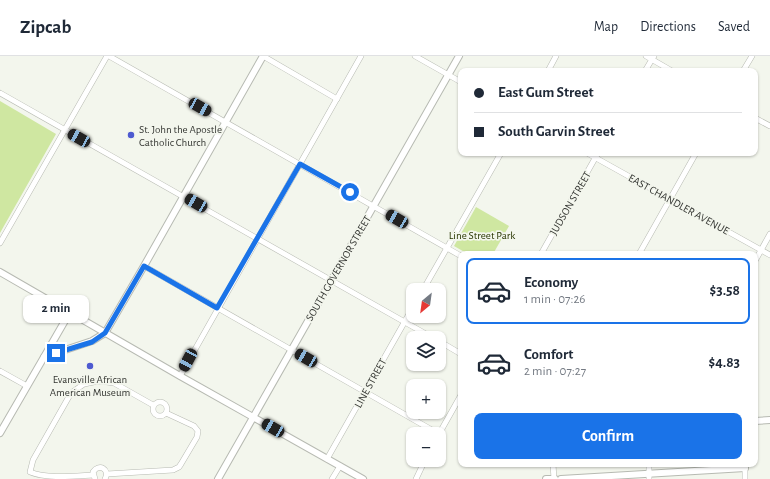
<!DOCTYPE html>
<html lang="en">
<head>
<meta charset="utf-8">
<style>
	body { margin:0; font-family:"Alegreya Sans",sans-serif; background:#f6f6f7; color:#1f2937; height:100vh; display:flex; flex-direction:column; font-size:15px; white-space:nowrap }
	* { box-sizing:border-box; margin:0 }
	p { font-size:13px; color:#747a83 }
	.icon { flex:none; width:22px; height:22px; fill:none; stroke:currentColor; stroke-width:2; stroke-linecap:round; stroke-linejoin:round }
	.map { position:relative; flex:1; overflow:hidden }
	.panel { position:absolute; left:458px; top:195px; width:300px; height:216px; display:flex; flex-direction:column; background:#fff; border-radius:8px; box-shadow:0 1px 3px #0004 }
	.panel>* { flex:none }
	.banner { position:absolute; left:458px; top:12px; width:300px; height:88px; border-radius:8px; box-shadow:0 1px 3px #0004; display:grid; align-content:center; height:88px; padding:0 16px; background:#fff }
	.needle { width:26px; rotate:209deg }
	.fabs { position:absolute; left:406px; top:227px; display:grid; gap:8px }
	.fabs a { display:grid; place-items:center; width:40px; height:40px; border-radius:8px; background:#fff; box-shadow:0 1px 3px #0004; font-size:20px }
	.end { position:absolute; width:18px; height:18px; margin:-9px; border:5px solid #1a73e8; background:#fff; box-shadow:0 0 0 2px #fff }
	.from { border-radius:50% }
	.bubble { position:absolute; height:28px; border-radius:8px; background:#fff; box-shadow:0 1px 3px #0004; font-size:13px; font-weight:700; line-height:28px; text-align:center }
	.car { position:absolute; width:12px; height:24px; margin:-12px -6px; border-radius:5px; box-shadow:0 0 3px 1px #0007; background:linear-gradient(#222 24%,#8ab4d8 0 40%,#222 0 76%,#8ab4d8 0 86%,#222 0) }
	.banner b { display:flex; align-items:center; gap:14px; height:38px; font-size:15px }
	.banner b+b { border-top:1px solid #e0e1e3 }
	.banner i { width:10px; height:10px; background:#1f2937 }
	ul { padding:7px 0 0; list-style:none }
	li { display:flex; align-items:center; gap:12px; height:66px; margin:0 8px 6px; padding:0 8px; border:2px solid transparent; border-radius:8px }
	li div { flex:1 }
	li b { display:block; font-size:15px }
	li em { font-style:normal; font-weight:700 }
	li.current { border-color:#1a73e8 }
	li>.icon { width:36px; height:36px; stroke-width:1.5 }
	.action { display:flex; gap:8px; margin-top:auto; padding:8px 16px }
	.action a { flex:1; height:46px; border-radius:8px; background:#1a73e8; color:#fff; font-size:16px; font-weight:700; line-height:46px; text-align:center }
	header { display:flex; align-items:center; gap:24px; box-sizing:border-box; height:56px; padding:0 20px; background:#fff; border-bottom:1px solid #e0e1e3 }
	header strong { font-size:19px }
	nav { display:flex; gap:22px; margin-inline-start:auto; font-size:14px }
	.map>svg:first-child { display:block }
</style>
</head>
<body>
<header>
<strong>Zipcab</strong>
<nav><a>Map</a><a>Directions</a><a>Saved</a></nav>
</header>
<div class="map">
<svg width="770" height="423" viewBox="0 0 770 423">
	<rect width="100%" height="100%" fill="#f3f6ed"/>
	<!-- green -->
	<g fill="#cfe7a1">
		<polygon points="0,45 56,78 0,177"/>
		<polygon points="476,151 509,170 493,198 468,198 454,190"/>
	</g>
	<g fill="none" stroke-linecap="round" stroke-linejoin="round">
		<!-- minor casing -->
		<g stroke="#b7bab2" stroke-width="6">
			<g id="minor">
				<polyline points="109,0 461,200"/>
				<polyline points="263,0 337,43"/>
				<polyline points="415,0 461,26"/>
				<polyline points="646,0 672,15"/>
				<polyline points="548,15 556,0"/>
				<polyline points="645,15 654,0"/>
				<polyline points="743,15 752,0"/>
				<polyline points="0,37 433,282"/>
				<polyline points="755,62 770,70"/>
				<polyline points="587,97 770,199"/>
				<polyline points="0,187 107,0"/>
				<polyline points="541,198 598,97"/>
				<polyline points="639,198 696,97"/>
				<polyline points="755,205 770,178"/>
				<polyline points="144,210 439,378 461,339"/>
				<polyline points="423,234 501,97"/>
				<polyline points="439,285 461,298"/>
				<polyline points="0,315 27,330"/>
				<polyline points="180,320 361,0"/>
				<circle cx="160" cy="353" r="7"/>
				<polyline points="327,403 413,251"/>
				<polyline points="553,408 554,423"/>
				<polyline points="649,408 649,423"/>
				<polyline points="745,412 745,423"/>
				<polyline points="107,418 173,414 179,411 181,408 197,381 198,375 194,370 166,357"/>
				<path d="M93 419C74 420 47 423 30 416L33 404 71 337 84 328 99 325 114 327 153 349"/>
				<path d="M95 423 93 416C99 407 110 413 105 423"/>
				<polyline points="332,423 340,410"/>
				<polyline points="416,423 425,404"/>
			</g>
		</g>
		<!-- tertiary casing -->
		<g stroke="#b7bab2" stroke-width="8">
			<g id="tertiary">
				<polyline points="0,216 180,320 363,423"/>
				<polyline points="44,301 70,256"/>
				<polyline points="755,365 770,364"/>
				<polyline points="0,377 44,301 92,285 105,277 144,210 263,0"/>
				<polyline points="218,423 459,0"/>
				<polyline points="546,423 555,423"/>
				<polyline points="561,423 745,412 744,408"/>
			</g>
		</g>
		<!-- minor -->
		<use href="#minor" stroke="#fff" stroke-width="5"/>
		<!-- tertiary -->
		<use href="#tertiary" stroke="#fff" stroke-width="6"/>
	</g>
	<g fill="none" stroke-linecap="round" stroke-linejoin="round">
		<!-- route -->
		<polyline stroke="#1a73e8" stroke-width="5" points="56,297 92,286 105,277 144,210 217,252 300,108 350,136"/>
	</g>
	<!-- markers -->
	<g fill="#4d5ad0" stroke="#f3f6ed" stroke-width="1.5">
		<circle cx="131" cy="79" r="4"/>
		<circle cx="90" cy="310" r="4"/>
	</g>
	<g text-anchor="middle" stroke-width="3.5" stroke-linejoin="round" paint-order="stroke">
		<!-- poi labels -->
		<g font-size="11" fill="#343632" stroke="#f3f6ed" text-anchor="start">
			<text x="139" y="77">St. John the Apostle<tspan x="139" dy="13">Catholic Church</tspan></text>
			<text x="90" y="327" text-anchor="middle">Evansville African<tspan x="90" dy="13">American Museum</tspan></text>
		</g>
		<!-- street labels -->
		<g font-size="11" fill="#343632" stroke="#f3f6ed">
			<text transform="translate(570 147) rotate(-60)" y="4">JUDSON STREET</text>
			<text transform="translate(679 148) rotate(29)" y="4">EAST CHANDLER AVENUE</text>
			<text transform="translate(338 212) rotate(-60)" y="4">SOUTH GOVERNOR STREET</text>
			<text transform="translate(370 327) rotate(-61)" y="4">LINE STREET</text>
		</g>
		<!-- park labels -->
		<g font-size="11" fill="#283600" stroke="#f3f6ed">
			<text x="482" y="183">Line Street Park</text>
		</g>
	</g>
</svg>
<div class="fabs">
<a><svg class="needle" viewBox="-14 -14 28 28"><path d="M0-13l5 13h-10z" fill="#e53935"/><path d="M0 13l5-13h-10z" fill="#747a83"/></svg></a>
<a><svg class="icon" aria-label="layers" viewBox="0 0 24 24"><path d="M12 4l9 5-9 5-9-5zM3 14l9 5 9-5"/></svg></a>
<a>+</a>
<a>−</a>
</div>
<i class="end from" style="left:350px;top:136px"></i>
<i class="end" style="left:56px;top:297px"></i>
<div class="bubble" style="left:23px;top:239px;width:66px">2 min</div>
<i class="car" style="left:200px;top:51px;rotate:119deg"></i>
<i class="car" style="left:79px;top:82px;rotate:299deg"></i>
<i class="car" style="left:196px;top:147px;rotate:300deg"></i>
<i class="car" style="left:397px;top:163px;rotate:300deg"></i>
<i class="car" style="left:306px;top:302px;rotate:300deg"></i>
<i class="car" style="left:188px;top:304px;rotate:208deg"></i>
<i class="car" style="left:273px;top:372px;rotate:300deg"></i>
<div class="banner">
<b><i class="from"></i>East Gum Street</b>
<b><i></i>South Garvin Street</b>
</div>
<section class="panel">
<ul>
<li class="current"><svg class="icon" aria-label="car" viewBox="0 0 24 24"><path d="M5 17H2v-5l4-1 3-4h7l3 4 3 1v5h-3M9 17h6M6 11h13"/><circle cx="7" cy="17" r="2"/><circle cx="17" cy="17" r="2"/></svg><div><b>Economy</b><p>1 min · 07:26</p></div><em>$3.58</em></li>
<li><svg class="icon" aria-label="car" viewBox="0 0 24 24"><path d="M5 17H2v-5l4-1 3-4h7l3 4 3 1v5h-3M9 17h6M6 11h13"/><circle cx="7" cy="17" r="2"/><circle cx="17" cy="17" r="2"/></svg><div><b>Comfort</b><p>2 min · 07:27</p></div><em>$4.83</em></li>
</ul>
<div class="action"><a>Confirm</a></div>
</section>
</div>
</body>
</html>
